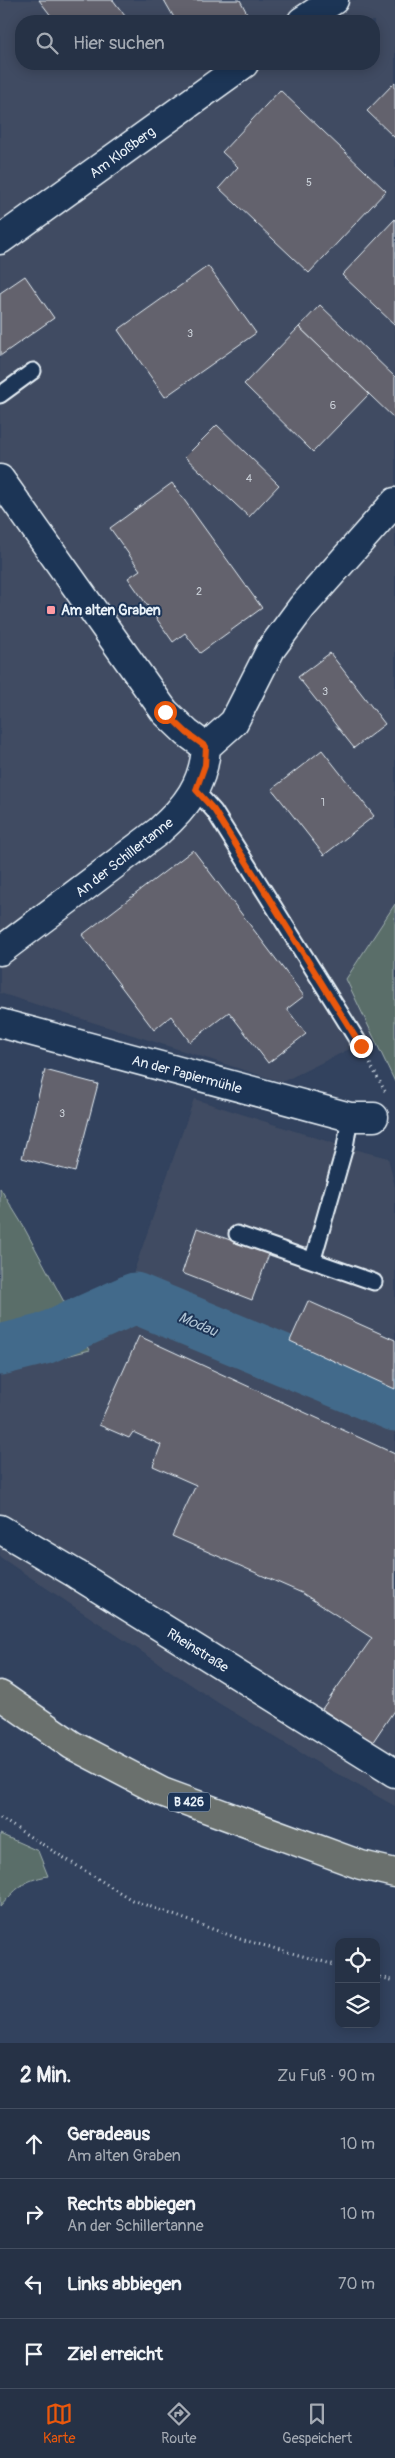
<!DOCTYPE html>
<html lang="de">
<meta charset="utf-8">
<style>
:root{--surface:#263246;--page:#323e51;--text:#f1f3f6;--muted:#a4aab3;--line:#424d5f;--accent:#ea580c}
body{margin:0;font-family:Pangolin,sans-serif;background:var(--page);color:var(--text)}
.controls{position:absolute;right:15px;bottom:15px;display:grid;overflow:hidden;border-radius:10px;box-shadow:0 2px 12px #0003}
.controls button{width:45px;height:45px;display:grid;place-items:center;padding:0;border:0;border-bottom:1px solid var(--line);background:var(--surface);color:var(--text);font:25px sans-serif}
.stop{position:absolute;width:15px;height:15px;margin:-11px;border:4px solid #ea580c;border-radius:50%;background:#fff}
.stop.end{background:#ea580c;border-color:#fff;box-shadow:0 1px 5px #0008}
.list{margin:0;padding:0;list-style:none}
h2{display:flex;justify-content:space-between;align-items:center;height:65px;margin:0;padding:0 20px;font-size:21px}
h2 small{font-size:16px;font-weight:400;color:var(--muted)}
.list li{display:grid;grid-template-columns:32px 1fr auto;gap:15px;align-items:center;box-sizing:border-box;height:70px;padding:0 20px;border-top:1px solid var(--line)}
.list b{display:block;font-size:19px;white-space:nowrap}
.list p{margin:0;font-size:16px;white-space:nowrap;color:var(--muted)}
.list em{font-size:16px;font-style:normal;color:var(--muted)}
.icon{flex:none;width:28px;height:28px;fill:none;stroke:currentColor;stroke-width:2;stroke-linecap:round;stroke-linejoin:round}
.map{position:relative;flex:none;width:395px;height:2043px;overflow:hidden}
.search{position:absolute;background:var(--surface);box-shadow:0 2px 12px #0003;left:15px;right:15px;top:15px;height:55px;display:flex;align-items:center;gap:12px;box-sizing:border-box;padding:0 18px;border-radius:20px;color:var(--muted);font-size:19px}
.sheet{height:345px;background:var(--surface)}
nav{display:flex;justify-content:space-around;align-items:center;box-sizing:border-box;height:70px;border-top:1px solid var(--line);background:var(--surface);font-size:14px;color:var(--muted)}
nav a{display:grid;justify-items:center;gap:2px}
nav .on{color:var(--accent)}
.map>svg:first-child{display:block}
.built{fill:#414c62;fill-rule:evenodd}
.green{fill:#5a6e69;stroke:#a1b0b0}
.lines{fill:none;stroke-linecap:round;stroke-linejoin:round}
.river{stroke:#436b8b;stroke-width:51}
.building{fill:#63626d;stroke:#e8f1f8}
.service-casing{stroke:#e8f1f8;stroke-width:19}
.minor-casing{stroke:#e8f1f8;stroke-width:31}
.primary-casing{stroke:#e8f1f8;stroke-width:31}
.path{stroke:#e8f1f8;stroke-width:3;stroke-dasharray:1 4;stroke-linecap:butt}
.service{stroke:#1d3557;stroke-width:15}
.minor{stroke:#1d3557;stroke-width:28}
.primary{stroke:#6b706d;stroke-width:28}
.route{stroke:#ea580c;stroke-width:6}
.poi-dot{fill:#ff9aa2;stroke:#1d3557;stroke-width:2}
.labels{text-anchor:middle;stroke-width:4;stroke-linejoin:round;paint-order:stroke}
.number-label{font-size:11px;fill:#c7cdd5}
.shield{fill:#1d3557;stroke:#abb9c8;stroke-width:1}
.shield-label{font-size:12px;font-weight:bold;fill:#e8f1f8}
.street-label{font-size:14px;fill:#e8f1f8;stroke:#1d3557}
.poi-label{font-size:14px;font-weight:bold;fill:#e8f1f8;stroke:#1d3557;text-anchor:start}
.water-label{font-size:15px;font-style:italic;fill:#aec2d2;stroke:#1d3557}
</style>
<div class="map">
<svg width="395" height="2043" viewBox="0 0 395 2043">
<rect width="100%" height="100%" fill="#32425e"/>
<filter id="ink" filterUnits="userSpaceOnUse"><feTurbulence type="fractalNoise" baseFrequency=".02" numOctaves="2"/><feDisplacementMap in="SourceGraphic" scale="10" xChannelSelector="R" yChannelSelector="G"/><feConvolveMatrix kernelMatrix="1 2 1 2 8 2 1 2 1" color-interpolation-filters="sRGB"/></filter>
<g filter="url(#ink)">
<!-- built -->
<g class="built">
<path d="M0,0H395V904L346,979L374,1037L282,1082L0,993ZM21,21H374V64H21Z"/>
<polygon points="194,1099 345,1147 388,1158 395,1187 395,1806 318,1763 220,1704 0,1557 0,1332 133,1274"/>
</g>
<!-- green -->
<g class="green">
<polygon points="395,904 395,1082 346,979"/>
<polygon points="0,1188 21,1222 90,1350 0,1373"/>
<path d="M0,1834L38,1851L48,1876C23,1880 16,1889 0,1907Z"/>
</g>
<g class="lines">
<!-- river -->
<polyline class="river" points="0,1350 44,1339 135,1298 395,1406"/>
</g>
<!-- building -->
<g class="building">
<polygon points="39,0 113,0 128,20 55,21"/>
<polygon points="164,0 240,0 249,17 240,21 176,21"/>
<polygon points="395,82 395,138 367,111"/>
<polygon points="280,90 386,191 309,273 219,188 238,167 222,152"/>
<polygon points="395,219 395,325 342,275"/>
<polygon points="208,266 256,333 165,397 118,330"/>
<polygon points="25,276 54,318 0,356 0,293"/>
<polygon points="320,305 395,377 395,419 299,327"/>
<polygon points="299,327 369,394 313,452 244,384"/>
<polygon points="217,425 279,485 249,517 185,457"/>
<polygon points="172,483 262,608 200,653 185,633 173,642 128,578 140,570 110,528"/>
<polygon points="330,653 385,724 354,748 298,677"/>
<polygon points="322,750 374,816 324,855 272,789"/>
<polygon points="193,850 304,996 287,1009 306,1034 268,1063 229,1012 190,1042 171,1016 154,1030 82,935"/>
<polygon points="45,1070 98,1084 75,1172 22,1158"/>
<polygon points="197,1228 269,1254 252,1300 182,1273"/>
<polygon points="308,1301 395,1340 395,1389 290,1341"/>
<polygon points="139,1336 395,1454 395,1709 372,1743 322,1709 372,1638 302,1593 172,1536 196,1485 153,1466 161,1445 133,1432 129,1438 99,1425"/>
</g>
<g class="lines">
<!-- service casing -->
<g class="service-casing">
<g id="service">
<polyline points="0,395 33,371"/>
<polyline points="196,791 214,811 361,1046"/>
<polyline points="237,1234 374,1282"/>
<polyline points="313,1259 345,1147 350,1117"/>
</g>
</g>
<!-- minor casing -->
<g class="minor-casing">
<g id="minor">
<polyline points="302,21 334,0"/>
<polyline points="0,240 244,64"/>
<polyline points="0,479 165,712 187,733 206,747"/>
<path d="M0,951L159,831C186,807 204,784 206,747L234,722L271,649L302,607L395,502"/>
<polyline points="0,1023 350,1117 374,1117"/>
<polyline points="0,1529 76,1574 395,1773"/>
</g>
</g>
<!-- primary casing -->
<g class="primary-casing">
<polyline id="primary" points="0,1695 72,1745 162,1792 361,1865 395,1873"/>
</g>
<!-- path -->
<g class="path">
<polyline points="370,1064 385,1091"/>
<polyline points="0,1818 132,1900 240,1939 339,1966"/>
<polyline points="376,1976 395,1981"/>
</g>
<!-- service -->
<use href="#service" class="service"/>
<!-- minor -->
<use href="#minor" class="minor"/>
<!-- primary -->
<use href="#primary" class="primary"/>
</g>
</g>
<g class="lines" filter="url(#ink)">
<!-- route -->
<polyline class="route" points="165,712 187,733 206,747 205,765 196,790 214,810 361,1046"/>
</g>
<!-- markers -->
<rect class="poi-dot" x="46" y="605" width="10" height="10" rx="2.5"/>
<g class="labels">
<!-- number labels -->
<g class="number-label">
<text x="309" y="186">5</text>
<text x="190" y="337">3</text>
<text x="333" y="409">6</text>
<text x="249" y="482">4</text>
<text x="199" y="595">2</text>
<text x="325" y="695">3</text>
<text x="323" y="806">1</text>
<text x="62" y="1117">3</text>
</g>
<!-- shield labels -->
<rect class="shield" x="168" y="1792.5" width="42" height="19" rx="4"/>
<g class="shield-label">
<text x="189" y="1806">B 426</text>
</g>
<!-- street labels -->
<g class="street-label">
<text transform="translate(122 152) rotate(-36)" y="5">Am Kloßberg</text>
<text transform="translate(124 857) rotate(-38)" y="5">An der Schillertanne</text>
<text transform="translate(187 1074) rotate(15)" y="5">An der Papiermühle</text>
<text transform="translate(198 1650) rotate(32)" y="5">Rheinstraße</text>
</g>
<!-- poi labels -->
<g class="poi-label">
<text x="61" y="615">Am alten Graben</text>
</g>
<!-- water labels -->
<g class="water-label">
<text transform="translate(198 1324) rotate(23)" y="5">Modau</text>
</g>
</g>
</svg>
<div class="controls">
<button><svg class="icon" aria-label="locate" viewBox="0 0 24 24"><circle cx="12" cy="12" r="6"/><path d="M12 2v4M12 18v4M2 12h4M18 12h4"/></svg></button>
<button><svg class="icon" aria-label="layers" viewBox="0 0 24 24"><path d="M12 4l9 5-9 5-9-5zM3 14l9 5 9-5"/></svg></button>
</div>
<div class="stop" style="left:165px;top:712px"></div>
<div class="stop end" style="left:361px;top:1046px"></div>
<div class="search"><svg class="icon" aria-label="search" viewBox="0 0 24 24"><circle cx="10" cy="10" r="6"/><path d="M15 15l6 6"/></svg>Hier suchen</div>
</div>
<section class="sheet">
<h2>2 Min.<small>Zu Fuß · 90 m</small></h2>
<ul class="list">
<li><svg class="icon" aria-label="ahead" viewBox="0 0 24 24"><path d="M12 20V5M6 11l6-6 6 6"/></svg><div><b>Geradeaus</b><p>Am alten Graben</p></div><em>10 m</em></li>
<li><svg class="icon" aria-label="right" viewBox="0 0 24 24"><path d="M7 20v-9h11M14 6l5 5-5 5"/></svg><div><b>Rechts abbiegen</b><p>An der Schillertanne</p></div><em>10 m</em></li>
<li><svg class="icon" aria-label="left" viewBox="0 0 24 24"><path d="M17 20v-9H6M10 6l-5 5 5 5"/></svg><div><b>Links abbiegen</b></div><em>70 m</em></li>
<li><svg class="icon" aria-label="arrive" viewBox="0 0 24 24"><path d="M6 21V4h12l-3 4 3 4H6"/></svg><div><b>Ziel erreicht</b></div></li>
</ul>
</section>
<nav>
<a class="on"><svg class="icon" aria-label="map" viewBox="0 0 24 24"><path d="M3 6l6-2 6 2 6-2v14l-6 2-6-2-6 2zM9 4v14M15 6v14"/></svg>Karte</a>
<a><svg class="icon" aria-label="directions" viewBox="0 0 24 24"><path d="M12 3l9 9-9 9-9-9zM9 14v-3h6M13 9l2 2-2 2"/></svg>Route</a>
<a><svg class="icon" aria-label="saved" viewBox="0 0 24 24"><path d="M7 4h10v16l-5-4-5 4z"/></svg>Gespeichert</a>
</nav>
